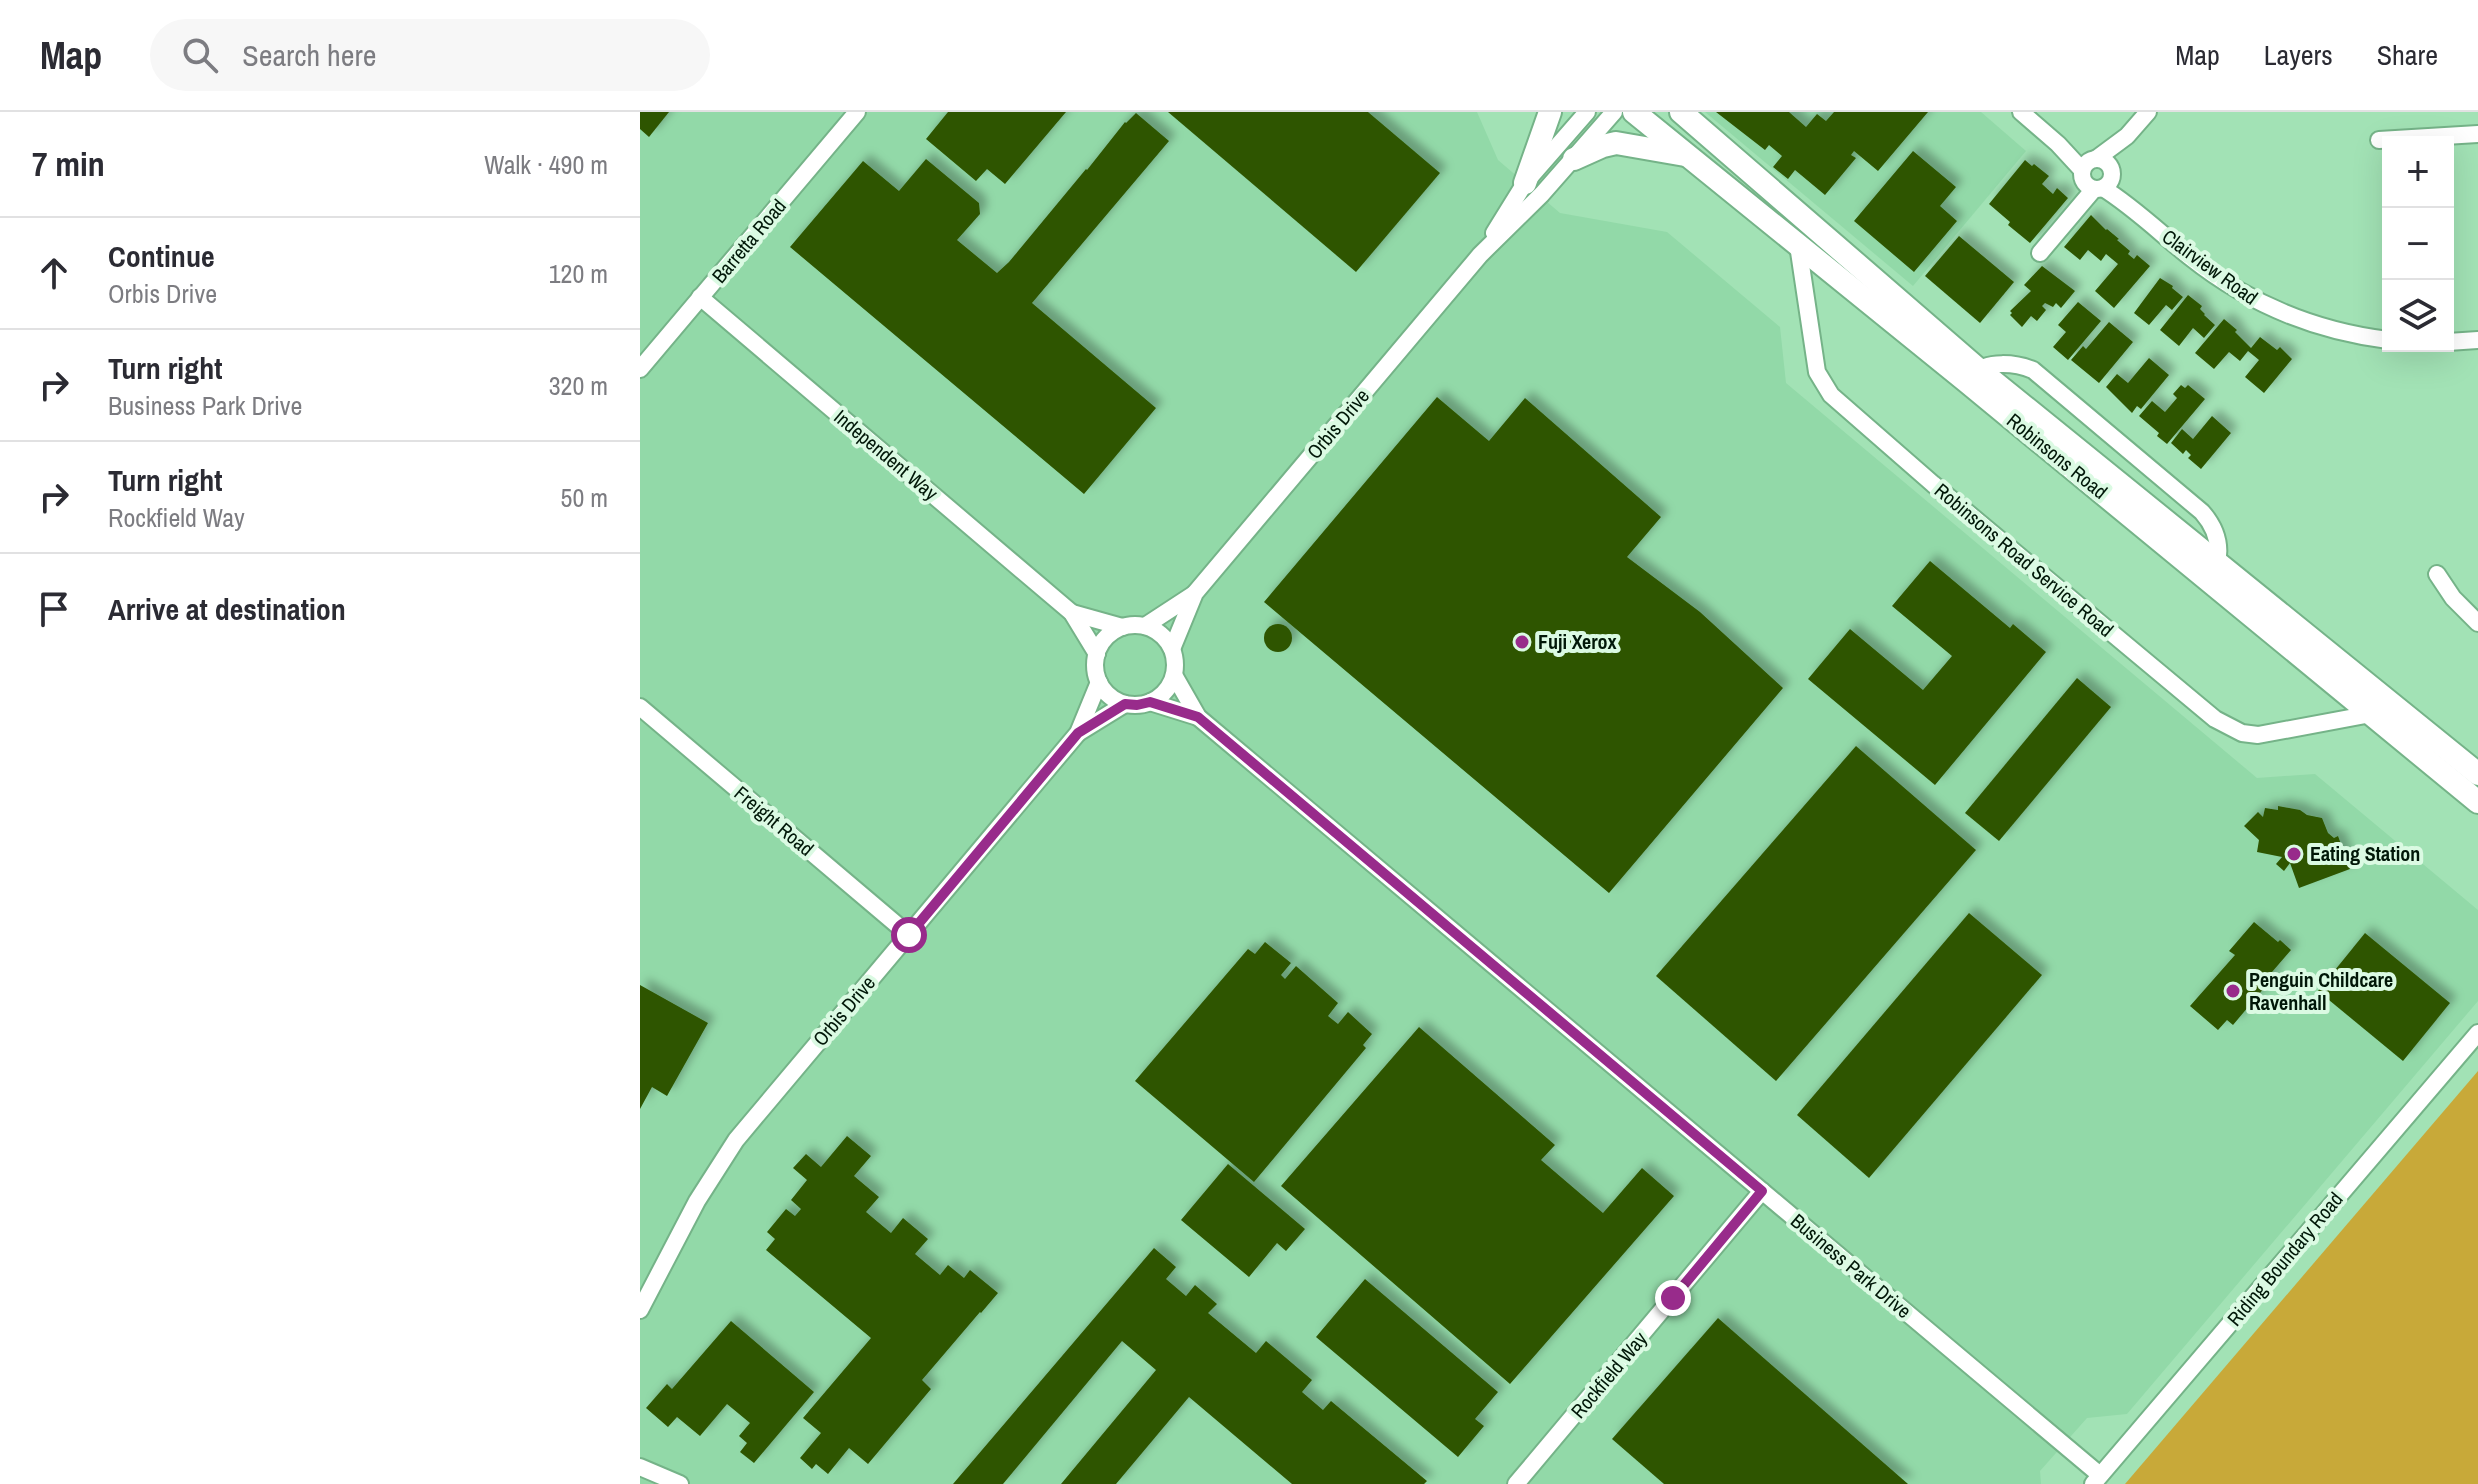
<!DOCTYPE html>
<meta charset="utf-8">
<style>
:root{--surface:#fff;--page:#f7f7f7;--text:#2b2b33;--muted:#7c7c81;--line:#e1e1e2}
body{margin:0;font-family:"Archivo Narrow",sans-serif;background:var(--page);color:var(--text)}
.controls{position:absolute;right:24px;top:24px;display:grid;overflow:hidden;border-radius:0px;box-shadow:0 8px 32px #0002}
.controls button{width:72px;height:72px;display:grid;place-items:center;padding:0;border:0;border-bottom:2px solid var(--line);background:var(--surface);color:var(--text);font:40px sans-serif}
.stop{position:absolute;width:24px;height:24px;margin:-18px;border:6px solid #982b8b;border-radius:50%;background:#fff}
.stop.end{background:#982b8b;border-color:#fff;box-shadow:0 2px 8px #0008}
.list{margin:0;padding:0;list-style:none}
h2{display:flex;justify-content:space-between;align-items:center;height:104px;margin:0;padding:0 32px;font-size:34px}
h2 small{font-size:26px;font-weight:400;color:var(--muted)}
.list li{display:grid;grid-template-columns:52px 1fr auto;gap:24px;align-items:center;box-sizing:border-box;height:112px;padding:0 32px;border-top:2px solid var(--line)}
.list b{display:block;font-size:30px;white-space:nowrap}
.list p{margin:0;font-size:26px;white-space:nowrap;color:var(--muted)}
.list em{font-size:26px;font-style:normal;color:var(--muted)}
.icon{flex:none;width:44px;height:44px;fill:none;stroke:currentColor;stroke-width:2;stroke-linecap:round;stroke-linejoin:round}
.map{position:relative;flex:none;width:1838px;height:1372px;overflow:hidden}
header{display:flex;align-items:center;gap:48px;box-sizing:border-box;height:112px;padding:0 40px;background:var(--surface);border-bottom:2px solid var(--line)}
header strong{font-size:38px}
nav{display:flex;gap:44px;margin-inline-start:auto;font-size:28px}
.search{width:560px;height:72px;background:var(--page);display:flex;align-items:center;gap:20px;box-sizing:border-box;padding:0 28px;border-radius:44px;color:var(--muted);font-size:30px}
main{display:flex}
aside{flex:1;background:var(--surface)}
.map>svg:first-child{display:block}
.built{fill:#92d9a8}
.green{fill:#c8a939}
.building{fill:#2e5501;filter:url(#shadow)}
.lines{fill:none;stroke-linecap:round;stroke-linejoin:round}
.street-casing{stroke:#75b388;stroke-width:20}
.secondary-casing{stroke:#75b388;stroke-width:26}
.street{stroke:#fff;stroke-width:16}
.secondary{stroke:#fff;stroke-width:22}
.route{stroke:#982b8b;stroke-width:10}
.poi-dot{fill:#982b8b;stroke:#dbfae3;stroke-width:3}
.labels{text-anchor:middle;stroke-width:8;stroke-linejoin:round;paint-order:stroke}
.street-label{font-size:20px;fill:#011708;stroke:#dbfae3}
.poi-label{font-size:20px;font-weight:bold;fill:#011708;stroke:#dbfae3;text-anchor:start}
</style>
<header>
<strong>Map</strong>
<div class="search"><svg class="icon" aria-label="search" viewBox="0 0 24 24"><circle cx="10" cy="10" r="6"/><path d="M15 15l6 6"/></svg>Search here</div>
<nav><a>Map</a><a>Layers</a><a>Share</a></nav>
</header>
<main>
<aside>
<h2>7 min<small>Walk · 490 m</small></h2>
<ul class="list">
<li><svg class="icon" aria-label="ahead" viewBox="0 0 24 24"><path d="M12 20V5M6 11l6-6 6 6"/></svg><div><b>Continue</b><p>Orbis Drive</p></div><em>120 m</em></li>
<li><svg class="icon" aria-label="right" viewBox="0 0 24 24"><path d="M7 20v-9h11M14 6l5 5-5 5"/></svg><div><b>Turn right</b><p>Business Park Drive</p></div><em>320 m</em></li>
<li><svg class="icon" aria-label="right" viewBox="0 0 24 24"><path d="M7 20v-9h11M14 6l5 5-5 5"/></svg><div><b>Turn right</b><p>Rockfield Way</p></div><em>50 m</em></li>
<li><svg class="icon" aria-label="arrive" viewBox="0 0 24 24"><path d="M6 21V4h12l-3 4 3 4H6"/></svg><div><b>Arrive at destination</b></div></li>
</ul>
</aside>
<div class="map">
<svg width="1838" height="1372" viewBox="0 0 1838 1372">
<defs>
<filter id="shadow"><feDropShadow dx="7" dy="-7" stdDeviation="4" flood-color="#0004"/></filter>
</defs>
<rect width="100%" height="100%" fill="#a2e2b5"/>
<!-- built -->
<g class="built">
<polygon points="0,0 837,0 858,48 920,101 1027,120 1140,215 1146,271 1617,666 1675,662 1838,798 1838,889 1487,1302 1447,1306 1400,1359 1401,1372 0,1372"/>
<polygon points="1065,0 1341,0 1386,39 1273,174"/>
</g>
<!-- green -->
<polygon class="green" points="1838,959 1838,1372 1485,1372"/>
<!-- building -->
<g class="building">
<polygon points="0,0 29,0 9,25 0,17"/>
<polygon points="308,0 426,0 365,72 347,57 336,69 286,27"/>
<polygon points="528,0 728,0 800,61 716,160"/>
<polygon points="1076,0 1149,0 1166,15 1177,2 1186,9 1194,0 1288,0 1238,59 1214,39 1211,43 1216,46 1185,83 1155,58 1148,67 1133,55 1142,44 1129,33 1125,38"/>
<polygon points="496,1 529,29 392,191 516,296 444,382 150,135 223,49 259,79 286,47 339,91 340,102 317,128 357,161 369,150 446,57 447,58 485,10 486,11"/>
<polygon points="1273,39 1316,75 1300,94 1317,109 1274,160 1214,109"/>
<polygon points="1385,48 1392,54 1394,52 1409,64 1402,72 1413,82 1417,76 1428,86 1390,131 1368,113 1370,110 1349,92"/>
<polygon points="1451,103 1466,118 1467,117 1479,127 1477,128 1490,139 1488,142 1494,147 1497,143 1510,154 1474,196 1455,179 1478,152 1466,142 1461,149 1448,138 1440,148 1424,135"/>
<polygon points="1319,124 1374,170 1340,211 1285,164"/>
<polygon points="1402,154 1435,179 1421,196 1416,191 1413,195 1405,191 1402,194 1406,198 1397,209 1391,204 1382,215 1370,203 1372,201 1370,199 1391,179 1384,173"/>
<polygon points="1520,166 1533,174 1532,176 1543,185 1532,198 1526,193 1509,213 1494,201"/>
<polygon points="1548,183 1562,194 1560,197 1565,202 1564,203 1575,213 1564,226 1553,216 1539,234 1520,218"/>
<polygon points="1438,190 1461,209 1428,248 1413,235 1426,220 1418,213"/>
<polygon points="1584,207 1597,218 1595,220 1611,236 1620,225 1637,238 1640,235 1652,247 1624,281 1605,265 1619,248 1608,239 1600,249 1589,240 1574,257 1555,241"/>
<polygon points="1469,210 1493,230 1459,271 1431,248 1443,234 1446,237"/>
<polygon points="1509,246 1529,263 1501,297 1497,294 1492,301 1466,275 1477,262 1488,271"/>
<polygon points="1541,273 1545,276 1548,273 1565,287 1527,332 1517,324 1519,321 1499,304 1512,289 1525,300 1537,286 1533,282"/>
<polygon points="797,285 849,329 885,286 1021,405 987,445 1060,500 1143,576 969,781 624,490"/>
<polygon points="1572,304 1591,321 1561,357 1548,346 1551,343 1546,338 1543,342 1531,331 1542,317 1553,327"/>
<polygon points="1290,449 1370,516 1373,512 1406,540 1295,673 1168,567 1210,517 1283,578 1312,544 1252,494"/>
<circle cx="638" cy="526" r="14"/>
<polygon points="1437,566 1471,595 1359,729 1325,701"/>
<polygon points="1216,634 1336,738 1136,969 1016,864"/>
<polygon points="1638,694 1660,698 1667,703 1682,706 1688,721 1694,726 1698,724 1710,757 1659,776 1650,751 1644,759 1636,752 1642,745 1617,740 1619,728 1604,714 1618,700 1623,705 1625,696 1638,698"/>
<polygon points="1329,801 1402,863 1229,1066 1157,1003"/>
<polygon points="1614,810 1638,830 1640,828 1651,838 1632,860 1635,863 1593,913 1587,908 1578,918 1550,894 1595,843 1589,839"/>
<polygon points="1725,821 1810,891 1763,949 1678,879"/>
<polygon points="625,830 651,851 641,863 645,867 656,854 698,891 688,904 698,912 708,900 732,922 723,933 726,936 614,1070 495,969 608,837 615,842"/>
<polygon points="0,873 68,911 27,984 12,975 0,997"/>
<polygon points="779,915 915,1033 901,1048 963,1101 1002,1056 1034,1084 870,1272 641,1074"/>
<polygon points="207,1024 231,1044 214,1064 239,1085 226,1100 251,1121 263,1106 288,1127 275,1142 300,1163 308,1153 324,1166 330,1158 358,1181 341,1201 340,1200 282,1268 291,1277 228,1352 209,1336 188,1362 176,1352 172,1357 160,1346 181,1321 163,1306 231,1226 126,1138 135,1127 127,1120 146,1097 155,1104 161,1097 151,1088 167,1068 153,1056 166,1042 181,1055"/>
<polygon points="588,1052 665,1117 646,1139 637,1131 609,1165 541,1108"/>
<polygon points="514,1136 536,1155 526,1167 546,1184 555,1173 577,1192 568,1201 616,1241 626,1229 672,1268 662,1280 683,1298 691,1289 787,1369 784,1372 652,1372 549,1285 476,1372 421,1372 516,1258 482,1229 363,1372 313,1372"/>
<polygon points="725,1167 858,1280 835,1307 844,1314 818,1345 676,1225"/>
<polygon points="1078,1206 1268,1372 1024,1372 972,1327"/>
<polygon points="91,1209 174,1280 114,1351 100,1340 107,1331 99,1324 110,1311 87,1292 60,1324 37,1305 28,1315 6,1296 27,1272 32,1277"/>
</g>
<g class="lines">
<!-- street casing -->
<g class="street-casing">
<g id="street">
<polyline points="1381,0 1418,32 1442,58"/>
<polyline points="1739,28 1838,22"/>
<polyline points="1456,47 1487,24 1508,0"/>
<circle cx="1457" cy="62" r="15"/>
<path d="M1463,76C1495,96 1521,122 1550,145C1609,192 1674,219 1748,228"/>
<polyline points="854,121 885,71 947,0"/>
<polyline points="1158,133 1177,260 1191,283 1293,372 1575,607 1602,621 1618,623 1731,602"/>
<polyline points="1400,141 1454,77"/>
<polyline points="60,185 432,501 457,542"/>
<polyline points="1808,230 1838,228"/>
<polyline points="0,257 217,0"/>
<path d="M1333,262C1347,248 1376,251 1393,258L1562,400C1576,416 1582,434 1576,455"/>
<polyline points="1797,462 1813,486 1838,511"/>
<polyline points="432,501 482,515"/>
<circle cx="495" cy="553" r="40"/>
<polyline points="505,514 554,482"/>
<polyline points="532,537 555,481 840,143 902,82 974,0"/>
<polyline points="534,563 558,605 1460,1363"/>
<polyline points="510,590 558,605"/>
<polyline points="0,595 269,823"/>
<polyline points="438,621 485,592"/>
<polyline points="0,1198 57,1089 96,1028 438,621 459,570"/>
<polyline points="0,1355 40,1372"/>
<polyline points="876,1372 1122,1079"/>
<polyline points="1453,1372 1838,921"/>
</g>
</g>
<!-- secondary casing -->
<g class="secondary-casing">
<g id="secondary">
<polyline points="994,0 1326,269 1838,690"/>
<polyline points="1041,0 1338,257 1838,662"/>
<polyline points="934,47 963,34 976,31 1045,43"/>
<polyline points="885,71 910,0"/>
</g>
</g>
<!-- street -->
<use href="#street" class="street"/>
<!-- secondary -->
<use href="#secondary" class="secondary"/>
</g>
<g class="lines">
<!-- route -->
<polyline class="route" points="269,823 438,621 485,592 497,593 510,590 558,605 1122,1079 1033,1186"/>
</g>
<!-- markers -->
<g class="poi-dot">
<circle cx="882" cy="530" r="8"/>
<circle cx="1654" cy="742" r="8"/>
<circle cx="1593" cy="879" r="8"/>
</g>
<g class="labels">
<!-- street labels -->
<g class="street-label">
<text transform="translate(109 129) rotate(-50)" y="7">Barretta Road</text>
<text transform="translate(1570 155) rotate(36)" y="7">Clairview Road</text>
<text transform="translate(698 312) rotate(-50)" y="7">Orbis Drive</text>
<text transform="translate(246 343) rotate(40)" y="7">Independent Way</text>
<text transform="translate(1417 344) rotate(39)" y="7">Robinsons Road</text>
<text transform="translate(1384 448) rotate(40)" y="7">Robinsons Road Service Road</text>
<text transform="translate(134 709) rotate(40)" y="7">Freight Road</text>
<text transform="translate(204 899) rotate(-50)" y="7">Orbis Drive</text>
<text transform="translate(1645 1147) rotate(-50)" y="7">Riding Boundary Road</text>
<text transform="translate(1211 1154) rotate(40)" y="7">Business Park Drive</text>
<text transform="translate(969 1263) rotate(-50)" y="7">Rockfield Way</text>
</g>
<!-- poi labels -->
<g class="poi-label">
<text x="898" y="537">Fuji Xerox</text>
<text x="1670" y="749">Eating Station</text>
<text x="1609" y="875">Penguin Childcare<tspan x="1609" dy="23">Ravenhall</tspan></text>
</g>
</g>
</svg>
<div class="controls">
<button>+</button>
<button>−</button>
<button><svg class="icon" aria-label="layers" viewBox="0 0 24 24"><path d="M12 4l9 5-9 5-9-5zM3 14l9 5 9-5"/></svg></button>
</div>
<div class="stop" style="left:269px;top:823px"></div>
<div class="stop end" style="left:1033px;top:1186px"></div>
</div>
</main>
